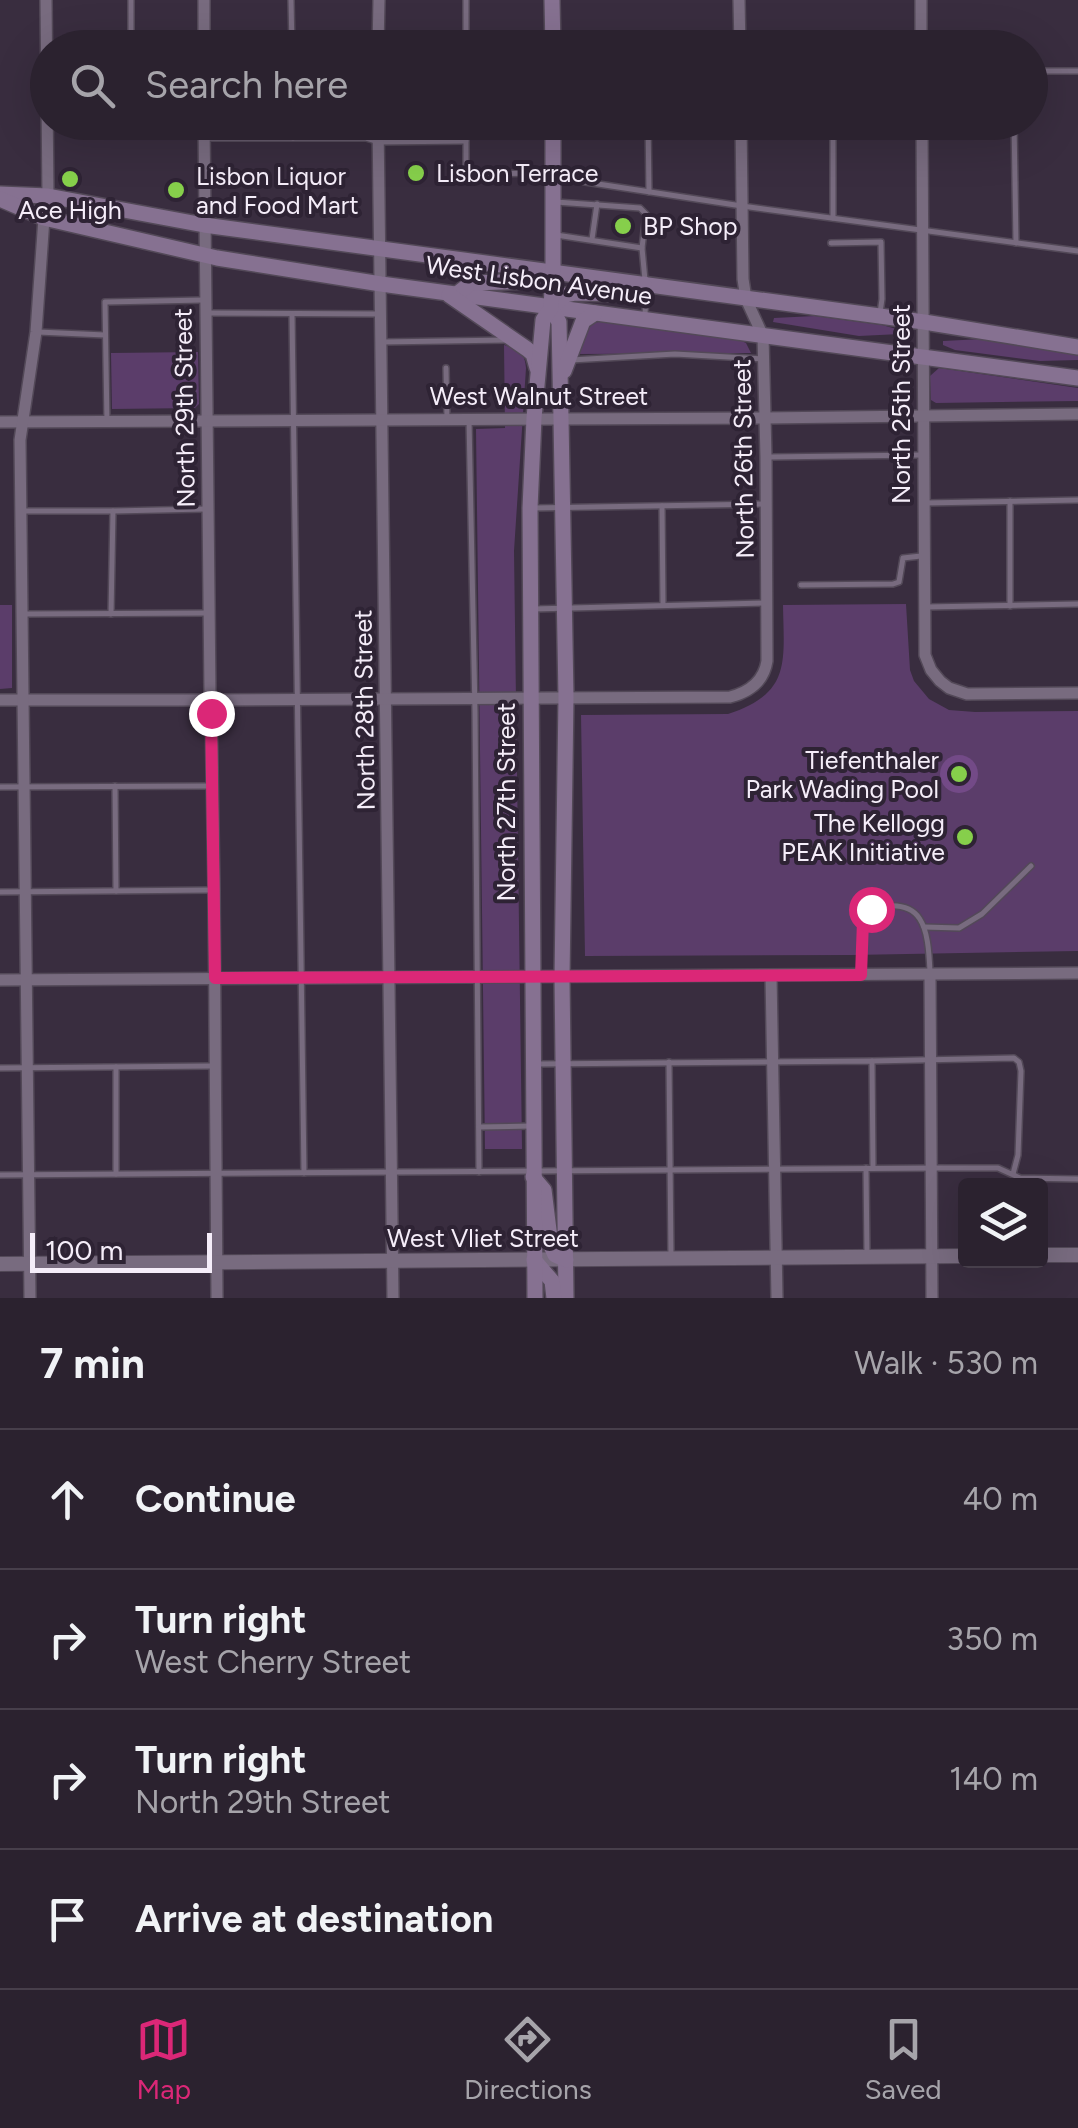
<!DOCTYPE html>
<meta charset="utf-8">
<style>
:root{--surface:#2b222f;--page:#372f3b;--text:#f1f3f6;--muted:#a6a4aa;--line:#473f4b;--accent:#db2777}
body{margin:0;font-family:Figtree,sans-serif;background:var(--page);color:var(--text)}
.controls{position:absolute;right:30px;bottom:30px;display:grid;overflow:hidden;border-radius:10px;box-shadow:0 10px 40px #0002}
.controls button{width:90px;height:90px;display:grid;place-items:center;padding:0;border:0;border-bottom:2px solid var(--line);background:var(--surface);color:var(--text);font:50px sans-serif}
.scale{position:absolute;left:30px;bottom:25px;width:182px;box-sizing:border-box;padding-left:10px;border:5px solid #f5edf9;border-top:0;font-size:28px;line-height:35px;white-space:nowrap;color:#f5edf9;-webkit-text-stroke:8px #2e2334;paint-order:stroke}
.stop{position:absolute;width:30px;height:30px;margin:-22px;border:8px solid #db2777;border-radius:50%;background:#fff}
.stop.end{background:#db2777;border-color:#fff;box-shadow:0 2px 10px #0008}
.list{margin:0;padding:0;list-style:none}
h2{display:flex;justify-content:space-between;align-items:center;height:130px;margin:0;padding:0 40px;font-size:42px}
h2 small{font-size:32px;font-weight:400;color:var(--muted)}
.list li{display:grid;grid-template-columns:65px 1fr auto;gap:30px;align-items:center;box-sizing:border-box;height:140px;padding:0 40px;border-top:2px solid var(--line)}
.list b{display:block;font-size:38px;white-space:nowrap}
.list p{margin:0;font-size:32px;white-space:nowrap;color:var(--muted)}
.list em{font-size:32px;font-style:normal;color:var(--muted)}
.icon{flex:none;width:55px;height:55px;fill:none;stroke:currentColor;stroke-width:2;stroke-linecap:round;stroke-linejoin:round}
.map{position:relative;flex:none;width:1078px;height:1298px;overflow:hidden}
.search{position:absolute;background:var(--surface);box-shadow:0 10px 40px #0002;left:30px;right:30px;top:30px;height:110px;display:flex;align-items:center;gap:25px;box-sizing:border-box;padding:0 35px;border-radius:55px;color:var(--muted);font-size:38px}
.sheet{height:690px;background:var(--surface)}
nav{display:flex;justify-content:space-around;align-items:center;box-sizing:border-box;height:140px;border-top:2px solid var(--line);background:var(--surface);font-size:28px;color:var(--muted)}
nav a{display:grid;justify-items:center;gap:5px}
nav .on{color:var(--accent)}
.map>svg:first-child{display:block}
.green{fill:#5b3d6a}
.water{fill:#734a87}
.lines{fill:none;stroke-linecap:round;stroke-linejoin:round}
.service-casing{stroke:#534958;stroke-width:8}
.minor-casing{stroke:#534958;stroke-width:14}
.tertiary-casing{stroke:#534958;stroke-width:16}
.secondary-casing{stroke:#534958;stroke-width:18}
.service{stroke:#786b7f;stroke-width:5}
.minor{stroke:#786b7f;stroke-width:11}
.tertiary{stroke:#786b7f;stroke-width:14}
.secondary{stroke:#867191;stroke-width:15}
.route{stroke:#db2777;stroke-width:12}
.poi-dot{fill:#86cf4b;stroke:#2e2334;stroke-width:4}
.labels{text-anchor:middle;stroke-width:8;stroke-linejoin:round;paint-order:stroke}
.poi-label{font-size:25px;fill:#f5edf9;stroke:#2e2334;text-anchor:start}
.street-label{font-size:25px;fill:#f5edf9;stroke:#2e2334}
</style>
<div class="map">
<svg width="1078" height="1298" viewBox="0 0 1078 1298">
<rect width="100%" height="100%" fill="#392d3f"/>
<!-- green -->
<g class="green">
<polygon points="815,316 882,325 900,330 900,334 859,336 773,322 774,318"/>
<path d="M602,321L737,339L746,343L751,353L578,354C584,338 584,324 602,321Z"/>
<polygon points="982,339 1078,353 1078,360 1040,361 955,350 943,345 943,341"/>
<path d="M504,345C518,350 525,352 526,368L514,551L522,1149H485L476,429L505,428Z"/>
<polygon points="198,352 199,404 195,408 112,409 111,353"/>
<polygon points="939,368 1078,388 1078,401 936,403 931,400 930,376"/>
<path d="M906,604L910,670L914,681L929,699L949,710L975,712L1078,711V951L852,955L585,956L581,715L728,714C791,693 784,663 783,605Z"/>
<polygon points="0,605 12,605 12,688 0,689"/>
</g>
<!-- water -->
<circle class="water" cx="959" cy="774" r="19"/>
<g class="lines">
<!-- service casing -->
<g class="service-casing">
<g id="service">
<polyline points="291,0 292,48"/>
<polyline points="131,48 131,0"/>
<polyline points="466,48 466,0"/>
<polyline points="1030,71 1078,71"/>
<polyline points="293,122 293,138"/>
<polyline points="466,122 466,174 540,173 572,180 742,206 1078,251"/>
<polyline points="648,122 649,192"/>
<polyline points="1014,122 1016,243"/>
<polyline points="204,138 366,138 379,142 466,141"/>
<polyline points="556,202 640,208 646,214 642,248 645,280"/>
<polyline points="833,218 833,122"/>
<polyline points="556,235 642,248"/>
<polyline points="592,239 597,204"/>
<polyline points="831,243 881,242 882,299 880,313"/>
<polyline points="206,313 379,314"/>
<polyline points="292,314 304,1173"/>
<polyline points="645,315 646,291"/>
<polyline points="38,332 105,335"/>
<polyline points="382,342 506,340"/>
<polyline points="571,360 675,354 764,359"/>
<polyline points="446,368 447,419"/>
<polyline points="469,420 475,712 479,1172"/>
<polyline points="107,423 105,302 203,300"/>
<polyline points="769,457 922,455"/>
<polyline points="1010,501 1010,606"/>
<polyline points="925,503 1078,500"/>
<polyline points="662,506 663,605"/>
<polyline points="533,508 766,504"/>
<polyline points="23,511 113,511 111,614"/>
<polyline points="113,511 205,509"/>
<polyline points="801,585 893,584 899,582 903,558 921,556"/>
<polyline points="926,607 1078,604"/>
<polyline points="533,609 767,603"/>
<polyline points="25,614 209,613"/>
<polyline points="115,786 116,891"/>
<polyline points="0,787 212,786"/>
<polyline points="0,892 211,890"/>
<polyline points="924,927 959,928 982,914 1031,866"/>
<path d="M861,971L863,921L871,909C924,895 928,928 930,972"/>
<polyline points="872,1061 1014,1058 1019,1062 1021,1071 1018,1155 1013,1174"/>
<polyline points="669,1062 671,1256"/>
<polyline points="537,1064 872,1061 873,1168"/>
<polyline points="116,1067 116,1174"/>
<polyline points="0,1068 212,1066"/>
<polyline points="479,1127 531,1126"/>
<polyline points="866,1168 867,1255"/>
<polyline points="0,1175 942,1168 998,1168 1020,1178 1078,1179"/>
</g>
</g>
<!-- minor casing -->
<g class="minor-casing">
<g id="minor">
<polyline points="204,0 204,48"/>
<polyline points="739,0 740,48"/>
<polyline points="378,48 379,0"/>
<polyline points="921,48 921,0"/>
<polyline points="204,122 210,694"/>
<polyline points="378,122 393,1298"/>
<polyline points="922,122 925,655 931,670 940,681 949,688 967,694 1078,693"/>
<polyline points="0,422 765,418 1078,414"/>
<polyline points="0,700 204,700"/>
<path d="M217,700L730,697C749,692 764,681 767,661L766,458L763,336L746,299L743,279L741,122"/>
<polyline points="211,707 214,890 217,1298"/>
<polyline points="930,975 932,1298"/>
<polyline points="771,976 777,1298"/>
<polyline points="0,980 1078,973"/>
<polyline points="30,1298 20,440 36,332 44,218 48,196 46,0"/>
</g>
</g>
<!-- tertiary casing -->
<g class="tertiary-casing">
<g id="tertiary">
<polyline points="1040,1255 1078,1255"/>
<polyline points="0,1264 966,1256"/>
</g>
</g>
<!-- secondary casing -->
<g class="secondary-casing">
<g id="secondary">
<polyline points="552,0 553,48"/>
<polyline points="0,194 48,196 204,225 924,322 1078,347"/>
<polyline points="0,199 44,218 217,258 381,284 1078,378"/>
<polyline points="457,294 471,283 532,281 539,280 553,271"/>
<polyline points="449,295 527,349 533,354 537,368"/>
<polyline points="551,308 559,322 561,419 566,697 562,978 566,1298"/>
<polyline points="551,308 566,295 576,293 635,294 641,291 644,284"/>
<polyline points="564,371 583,321 595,313"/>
<polyline points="533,1177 544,1190 551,1246 555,1255 566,1260"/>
<polyline points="534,1260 552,1281 554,1298"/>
<polyline points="535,1298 530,508 534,418 543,320 551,308 553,271 553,122"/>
</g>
</g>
<!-- service -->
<use href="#service" class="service"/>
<!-- minor -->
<use href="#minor" class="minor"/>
<!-- tertiary -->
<use href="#tertiary" class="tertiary"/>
<!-- secondary -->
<use href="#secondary" class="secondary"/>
</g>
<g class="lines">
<!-- route -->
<polyline class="route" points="211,713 215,978 861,975 863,921 871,909"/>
</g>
<!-- markers -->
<g class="poi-dot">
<circle cx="416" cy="173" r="10"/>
<circle cx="70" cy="179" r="10"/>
<circle cx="176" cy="190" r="10"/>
<circle cx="623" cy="226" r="10"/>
<circle cx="959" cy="774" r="10"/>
<circle cx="965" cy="837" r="10"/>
</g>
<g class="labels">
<!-- poi labels -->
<g class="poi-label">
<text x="436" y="182">Lisbon Terrace</text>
<text x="196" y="185">Lisbon Liquor<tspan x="196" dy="29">and Food Mart</tspan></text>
<text x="70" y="219" text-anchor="middle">Ace High</text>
<text x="643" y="235">BP Shop</text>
<text x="939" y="769" text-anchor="end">Tiefenthaler<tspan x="939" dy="29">Park Wading Pool</tspan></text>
<text x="945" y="832" text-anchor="end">The Kellogg<tspan x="945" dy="29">PEAK Initiative</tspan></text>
</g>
<!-- street labels -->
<g class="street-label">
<text transform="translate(539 280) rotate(8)" y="9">West Lisbon Avenue</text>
<text x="539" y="405">West Walnut Street</text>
<text transform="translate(901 404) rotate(-90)" y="9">North 25th Street</text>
<text transform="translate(184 408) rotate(-91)" y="9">North 29th Street</text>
<text transform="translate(743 459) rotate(-91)" y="9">North 26th Street</text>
<text transform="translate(364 710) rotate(-91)" y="9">North 28th Street</text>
<text transform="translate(506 802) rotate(-90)" y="9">North 27th Street</text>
<text x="483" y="1247">West Vliet Street</text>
</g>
</g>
</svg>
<div class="controls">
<button><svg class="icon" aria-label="layers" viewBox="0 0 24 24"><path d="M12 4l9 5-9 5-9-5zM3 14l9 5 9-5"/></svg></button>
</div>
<div class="scale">100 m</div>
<div class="stop" style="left:871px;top:909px"></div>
<div class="stop end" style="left:211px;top:713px"></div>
<div class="search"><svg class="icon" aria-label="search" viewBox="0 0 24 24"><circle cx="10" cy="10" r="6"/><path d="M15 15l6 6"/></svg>Search here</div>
</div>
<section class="sheet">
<h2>7 min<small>Walk · 530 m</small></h2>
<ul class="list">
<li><svg class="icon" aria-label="ahead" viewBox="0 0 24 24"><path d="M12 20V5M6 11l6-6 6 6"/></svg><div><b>Continue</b></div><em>40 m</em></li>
<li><svg class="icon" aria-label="right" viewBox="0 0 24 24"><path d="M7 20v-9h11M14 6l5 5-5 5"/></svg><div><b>Turn right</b><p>West Cherry Street</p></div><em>350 m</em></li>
<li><svg class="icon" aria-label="right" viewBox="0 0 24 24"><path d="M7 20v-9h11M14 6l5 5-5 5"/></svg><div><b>Turn right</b><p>North 29th Street</p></div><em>140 m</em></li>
<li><svg class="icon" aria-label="arrive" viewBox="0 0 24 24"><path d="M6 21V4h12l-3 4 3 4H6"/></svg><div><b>Arrive at destination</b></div></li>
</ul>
</section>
<nav>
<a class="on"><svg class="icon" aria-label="map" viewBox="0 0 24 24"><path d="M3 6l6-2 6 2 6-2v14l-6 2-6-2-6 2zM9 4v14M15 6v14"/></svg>Map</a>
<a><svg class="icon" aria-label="directions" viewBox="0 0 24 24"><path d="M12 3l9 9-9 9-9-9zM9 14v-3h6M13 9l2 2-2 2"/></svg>Directions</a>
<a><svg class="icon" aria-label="saved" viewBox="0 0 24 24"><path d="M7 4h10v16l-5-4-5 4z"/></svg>Saved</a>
</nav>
